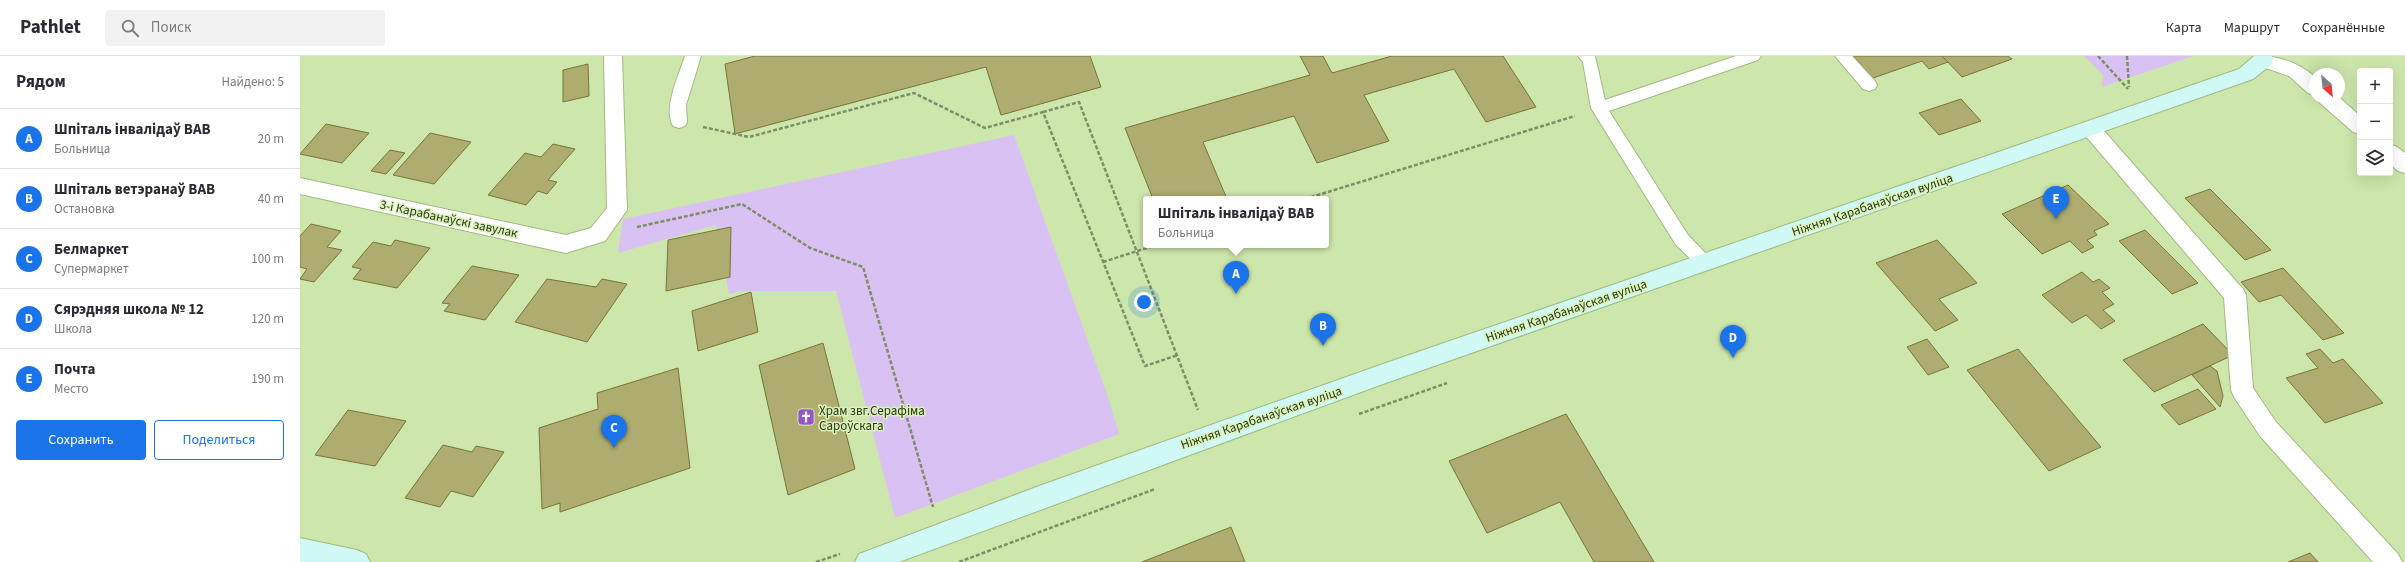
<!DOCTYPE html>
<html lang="ru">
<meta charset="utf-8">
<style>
:root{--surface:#fff;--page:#f2f2f3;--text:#2b2b33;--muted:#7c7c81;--line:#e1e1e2;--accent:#1a73e8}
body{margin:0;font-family:"Source Sans 3",sans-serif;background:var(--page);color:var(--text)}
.controls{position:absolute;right:12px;top:12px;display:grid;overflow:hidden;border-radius:4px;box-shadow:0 4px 16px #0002}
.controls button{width:36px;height:36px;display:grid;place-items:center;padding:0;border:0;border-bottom:1px solid var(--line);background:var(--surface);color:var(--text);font:20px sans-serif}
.compass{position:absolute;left:2009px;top:12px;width:36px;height:36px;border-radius:50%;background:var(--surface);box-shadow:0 4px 16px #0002;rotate:153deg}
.you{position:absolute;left:844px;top:246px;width:14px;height:14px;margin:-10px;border:3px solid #fff;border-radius:50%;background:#1a73e8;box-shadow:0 0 0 6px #1a73e833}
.badge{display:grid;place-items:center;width:26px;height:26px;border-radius:50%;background:var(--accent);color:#fff;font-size:13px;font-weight:700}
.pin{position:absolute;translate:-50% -33px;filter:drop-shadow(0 1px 2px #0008)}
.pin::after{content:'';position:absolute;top:21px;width:14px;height:12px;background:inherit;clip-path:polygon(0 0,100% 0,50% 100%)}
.popup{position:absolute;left:843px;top:140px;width:186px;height:52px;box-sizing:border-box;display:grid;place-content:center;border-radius:4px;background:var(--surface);filter:drop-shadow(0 1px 3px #0005);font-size:13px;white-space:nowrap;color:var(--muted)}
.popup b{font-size:15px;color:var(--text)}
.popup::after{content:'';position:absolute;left:50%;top:100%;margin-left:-8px;border:8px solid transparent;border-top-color:var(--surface)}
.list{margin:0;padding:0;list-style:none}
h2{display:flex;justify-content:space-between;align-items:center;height:52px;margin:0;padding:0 16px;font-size:17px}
h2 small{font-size:13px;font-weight:400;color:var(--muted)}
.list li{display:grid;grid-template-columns:26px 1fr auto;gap:12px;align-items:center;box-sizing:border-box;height:60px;padding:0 16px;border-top:1px solid var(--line)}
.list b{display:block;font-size:15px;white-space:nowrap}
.list p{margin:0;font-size:13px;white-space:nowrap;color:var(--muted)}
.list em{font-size:13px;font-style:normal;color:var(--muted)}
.actions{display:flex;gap:8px;padding:12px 16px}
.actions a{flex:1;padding:9px 0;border:1px solid var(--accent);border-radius:4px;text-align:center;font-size:14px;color:var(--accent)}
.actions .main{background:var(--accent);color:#fff}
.icon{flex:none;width:22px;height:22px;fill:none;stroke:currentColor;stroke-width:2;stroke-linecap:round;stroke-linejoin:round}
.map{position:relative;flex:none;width:2105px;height:506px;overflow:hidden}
header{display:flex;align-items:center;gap:24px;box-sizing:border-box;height:56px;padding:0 20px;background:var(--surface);border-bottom:1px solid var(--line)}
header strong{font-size:19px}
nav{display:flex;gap:22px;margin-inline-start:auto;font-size:14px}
.search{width:280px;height:36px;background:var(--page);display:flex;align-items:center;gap:10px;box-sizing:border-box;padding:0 14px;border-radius:4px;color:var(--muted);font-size:15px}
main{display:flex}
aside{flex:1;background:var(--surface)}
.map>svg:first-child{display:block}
.green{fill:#d9c1f4}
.building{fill:#aeac6f;stroke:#787539}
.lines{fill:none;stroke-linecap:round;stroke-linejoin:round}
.service-casing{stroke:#a2ba81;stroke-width:2}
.minor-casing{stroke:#a2ba81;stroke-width:2}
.secondary-casing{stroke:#a2ba81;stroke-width:2}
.path{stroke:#7d8f66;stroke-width:2.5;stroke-dasharray:4 2;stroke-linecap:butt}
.service{fill:#fff;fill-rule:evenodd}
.minor{fill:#fff;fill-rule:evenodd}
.secondary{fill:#d0f8f4;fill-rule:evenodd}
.labels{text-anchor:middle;stroke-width:3;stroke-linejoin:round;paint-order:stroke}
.street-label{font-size:13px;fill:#2d371f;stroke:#daf3b8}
.poi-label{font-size:13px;fill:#2d371f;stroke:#daf3b8;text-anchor:start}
</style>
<header>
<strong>Pathlet</strong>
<div class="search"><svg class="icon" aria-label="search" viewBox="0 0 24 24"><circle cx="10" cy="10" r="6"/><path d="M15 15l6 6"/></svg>Поиск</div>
<nav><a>Карта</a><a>Маршрут</a><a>Сохранённые</a></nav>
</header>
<main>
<aside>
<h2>Рядом<small>Найдено: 5</small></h2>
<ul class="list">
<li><span class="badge">A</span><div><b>Шпіталь інвалідаў ВАВ</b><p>Больница</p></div><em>20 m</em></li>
<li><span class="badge">B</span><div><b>Шпіталь ветэранаў ВАВ</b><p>Остановка</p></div><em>40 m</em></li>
<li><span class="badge">C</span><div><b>Белмаркет</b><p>Супермаркет</p></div><em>100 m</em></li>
<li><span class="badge">D</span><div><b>Сярэдняя школа № 12</b><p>Школа</p></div><em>120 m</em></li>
<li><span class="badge">E</span><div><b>Почта</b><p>Место</p></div><em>190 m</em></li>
</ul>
<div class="actions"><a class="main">Сохранить</a><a>Поделиться</a></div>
</aside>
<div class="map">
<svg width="2105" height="506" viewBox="0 0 2105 506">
<rect width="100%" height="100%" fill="#cde6ac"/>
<!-- green -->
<g class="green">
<polygon points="1784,0 1893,0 1802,31 1803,19"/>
<polygon points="714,79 808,341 819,378 595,462 536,235 441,235 429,238 416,169 318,197 323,163"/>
</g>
<!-- building -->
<g class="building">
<polygon points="455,0 790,0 801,31 701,59 686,11 435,78 425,8"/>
<polygon points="1000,0 1023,0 1032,17 1092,0 1203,0 1236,51 1186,66 1154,13 1064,39 1089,85 1017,107 994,60 903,86 927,143 853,143 825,72 1010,19"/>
<polygon points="1553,0 1642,0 1648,6 1629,13 1622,5 1573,22"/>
<polygon points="1642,0 1708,0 1712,3 1662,21"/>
<polygon points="288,8 289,40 263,46 263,14"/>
<polygon points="1661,43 1681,65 1639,79 1619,57"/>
<polygon points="26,68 69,77 42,107 0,98"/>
<polygon points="130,77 171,86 134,128 93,119"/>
<polygon points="253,88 275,93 248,124 257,126 247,138 238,135 226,149 188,139 225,97 241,101"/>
<polygon points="90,94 105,97 86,118 71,115"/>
<polygon points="1768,129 1809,168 1794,175 1797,179 1787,184 1794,191 1782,197 1770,185 1742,198 1702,158"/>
<polygon points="1910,133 1971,194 1945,204 1885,142"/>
<polygon points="11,168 41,175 27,191 42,194 14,226 0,223 7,213 0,211 0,180"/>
<polygon points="431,171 430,221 366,235 368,184"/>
<polygon points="1845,174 1898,227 1872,238 1819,185"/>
<polygon points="95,184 130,192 97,232 53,223 61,213 52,211 73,186 91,190"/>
<polygon points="1637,184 1677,227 1639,243 1658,264 1635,275 1576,207"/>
<polygon points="172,210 219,219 185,264 144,255 150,248 142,247"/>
<polygon points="1983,212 2040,273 2044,277 2023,284 1981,239 1959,246 1941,226"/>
<polygon points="1782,216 1793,226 1799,223 1810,232 1802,236 1814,248 1803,254 1815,265 1801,273 1786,259 1772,267 1742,239"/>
<polygon points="247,223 296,231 302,223 327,228 287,286 215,266"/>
<polygon points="451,236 458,276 398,295 392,255"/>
<polygon points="1903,268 1933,299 1854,336 1823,304"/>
<polygon points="1627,283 1649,311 1628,319 1607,291"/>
<polygon points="523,287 555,413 488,439 459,309"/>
<polygon points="1718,293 1801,391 1749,415 1667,314"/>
<polygon points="2020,293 2033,307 2043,303 2083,347 2025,367 1986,322 2018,312 2006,298"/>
<polygon points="1910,310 1917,315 1923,340 1920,351 1892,319"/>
<polygon points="378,312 390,412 260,456 260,447 242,453 239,372 298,353 297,337"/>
<polygon points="1898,333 1916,353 1879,369 1861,349"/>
<polygon points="48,354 106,365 75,410 15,399"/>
<polygon points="1266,358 1354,506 1294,506 1260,446 1187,477 1149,405"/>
<polygon points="143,389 172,396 176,390 204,396 173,441 151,435 140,451 105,442"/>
<polygon points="931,471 945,506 842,506"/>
<polygon points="2010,497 2018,506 1988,506"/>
</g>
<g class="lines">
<!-- service casing -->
<g class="service-casing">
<g id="service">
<path d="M385,0H401L386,49L387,66L385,70L379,72L373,70C363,51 379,19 385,0Z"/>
<polygon points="1278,0 1295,0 1305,44 1436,0 1461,0 1458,4 1309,55 1388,179 1413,205 1410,210 1404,212 1398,210 1376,189 1291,52 1283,6"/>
<polygon points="1535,0 1552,0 1575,25 1577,29 1575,33 1569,35 1563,33"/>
</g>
</g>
<!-- minor casing -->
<g class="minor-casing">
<g id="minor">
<polygon points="304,0 322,0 327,154 305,185 266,197 0,138 0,122 266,179 291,172 307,152"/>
<path d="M1957,0C1979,0 1998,6 2015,21V39L2008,37L1989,20L1957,9L1955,4Z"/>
<polygon points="2039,41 2060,60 2060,78 2053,76 2020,47 2017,42"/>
<polygon points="1791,66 1798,68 1943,233 1946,239 1953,332 1976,366 2098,498 2102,506 2073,506 1960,380 1934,341 1931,334 1924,242 1784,78 1781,73 1784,68"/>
<polygon points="2090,88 2097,91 2105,97 2105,117 2098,115 2090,108"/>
</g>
</g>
<!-- secondary casing -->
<g class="secondary-casing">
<g id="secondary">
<polygon points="1954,0 1972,0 1973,4 1971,9 1953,23 1083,328 599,506 555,506 559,498 739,430 1083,308 1939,13"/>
<polygon points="0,482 57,494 66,498 70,506 0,506"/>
</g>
</g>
<!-- path -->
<g class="path">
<polyline points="1798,0 1828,33"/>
<polyline points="1827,0 1829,31"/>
<polyline points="743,56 779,46 898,354"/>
<polyline points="403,71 449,81 614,37 685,72 743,56 845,310 878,299"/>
<polyline points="1005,143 1275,60"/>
<polyline points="337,171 442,148 510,192 563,211 633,451"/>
<polyline points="803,206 856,189"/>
<polyline points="1059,358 1147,327"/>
<polyline points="516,506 540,498"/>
<polyline points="659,506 855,433"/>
</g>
<!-- service -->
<use href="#service" class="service"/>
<!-- minor -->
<use href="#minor" class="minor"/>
<!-- secondary -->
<use href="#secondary" class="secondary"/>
</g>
<!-- icons -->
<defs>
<g id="church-square" transform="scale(0.9)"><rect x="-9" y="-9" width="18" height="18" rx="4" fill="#9555cb" stroke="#daf3b8"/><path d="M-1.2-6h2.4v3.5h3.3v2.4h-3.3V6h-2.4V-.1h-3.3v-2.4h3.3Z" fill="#fff"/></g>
</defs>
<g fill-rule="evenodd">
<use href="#church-square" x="506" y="361"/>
</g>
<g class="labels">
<!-- street labels -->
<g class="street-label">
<text transform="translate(1572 148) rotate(-19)" y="5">Ніжняя Карабанаўская вуліца</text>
<text transform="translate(149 162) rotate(12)" y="5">3-і Карабанаўскі завулак</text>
<text transform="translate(1266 254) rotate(-19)" y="5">Ніжняя Карабанаўская вуліца</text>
<text transform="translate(961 361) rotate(-19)" y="5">Ніжняя Карабанаўская вуліца</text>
</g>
<!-- poi labels -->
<g class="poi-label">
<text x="519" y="359">Храм звг.Серафіма<tspan x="519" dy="15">Сароўскага</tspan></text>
</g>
</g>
</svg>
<div class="controls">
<button>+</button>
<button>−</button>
<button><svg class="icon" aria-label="layers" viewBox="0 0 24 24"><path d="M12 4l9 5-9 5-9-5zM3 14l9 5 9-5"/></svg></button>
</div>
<svg class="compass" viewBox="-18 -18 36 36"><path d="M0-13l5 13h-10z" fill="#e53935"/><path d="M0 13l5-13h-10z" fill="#7c7c81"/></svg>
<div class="you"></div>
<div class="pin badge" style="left:936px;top:238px">A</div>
<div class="popup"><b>Шпіталь інвалідаў ВАВ</b>Больница</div>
<div class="pin badge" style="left:1023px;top:290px">B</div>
<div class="pin badge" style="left:314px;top:392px">C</div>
<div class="pin badge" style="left:1433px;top:302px">D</div>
<div class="pin badge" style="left:1756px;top:163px">E</div>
</div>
</main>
